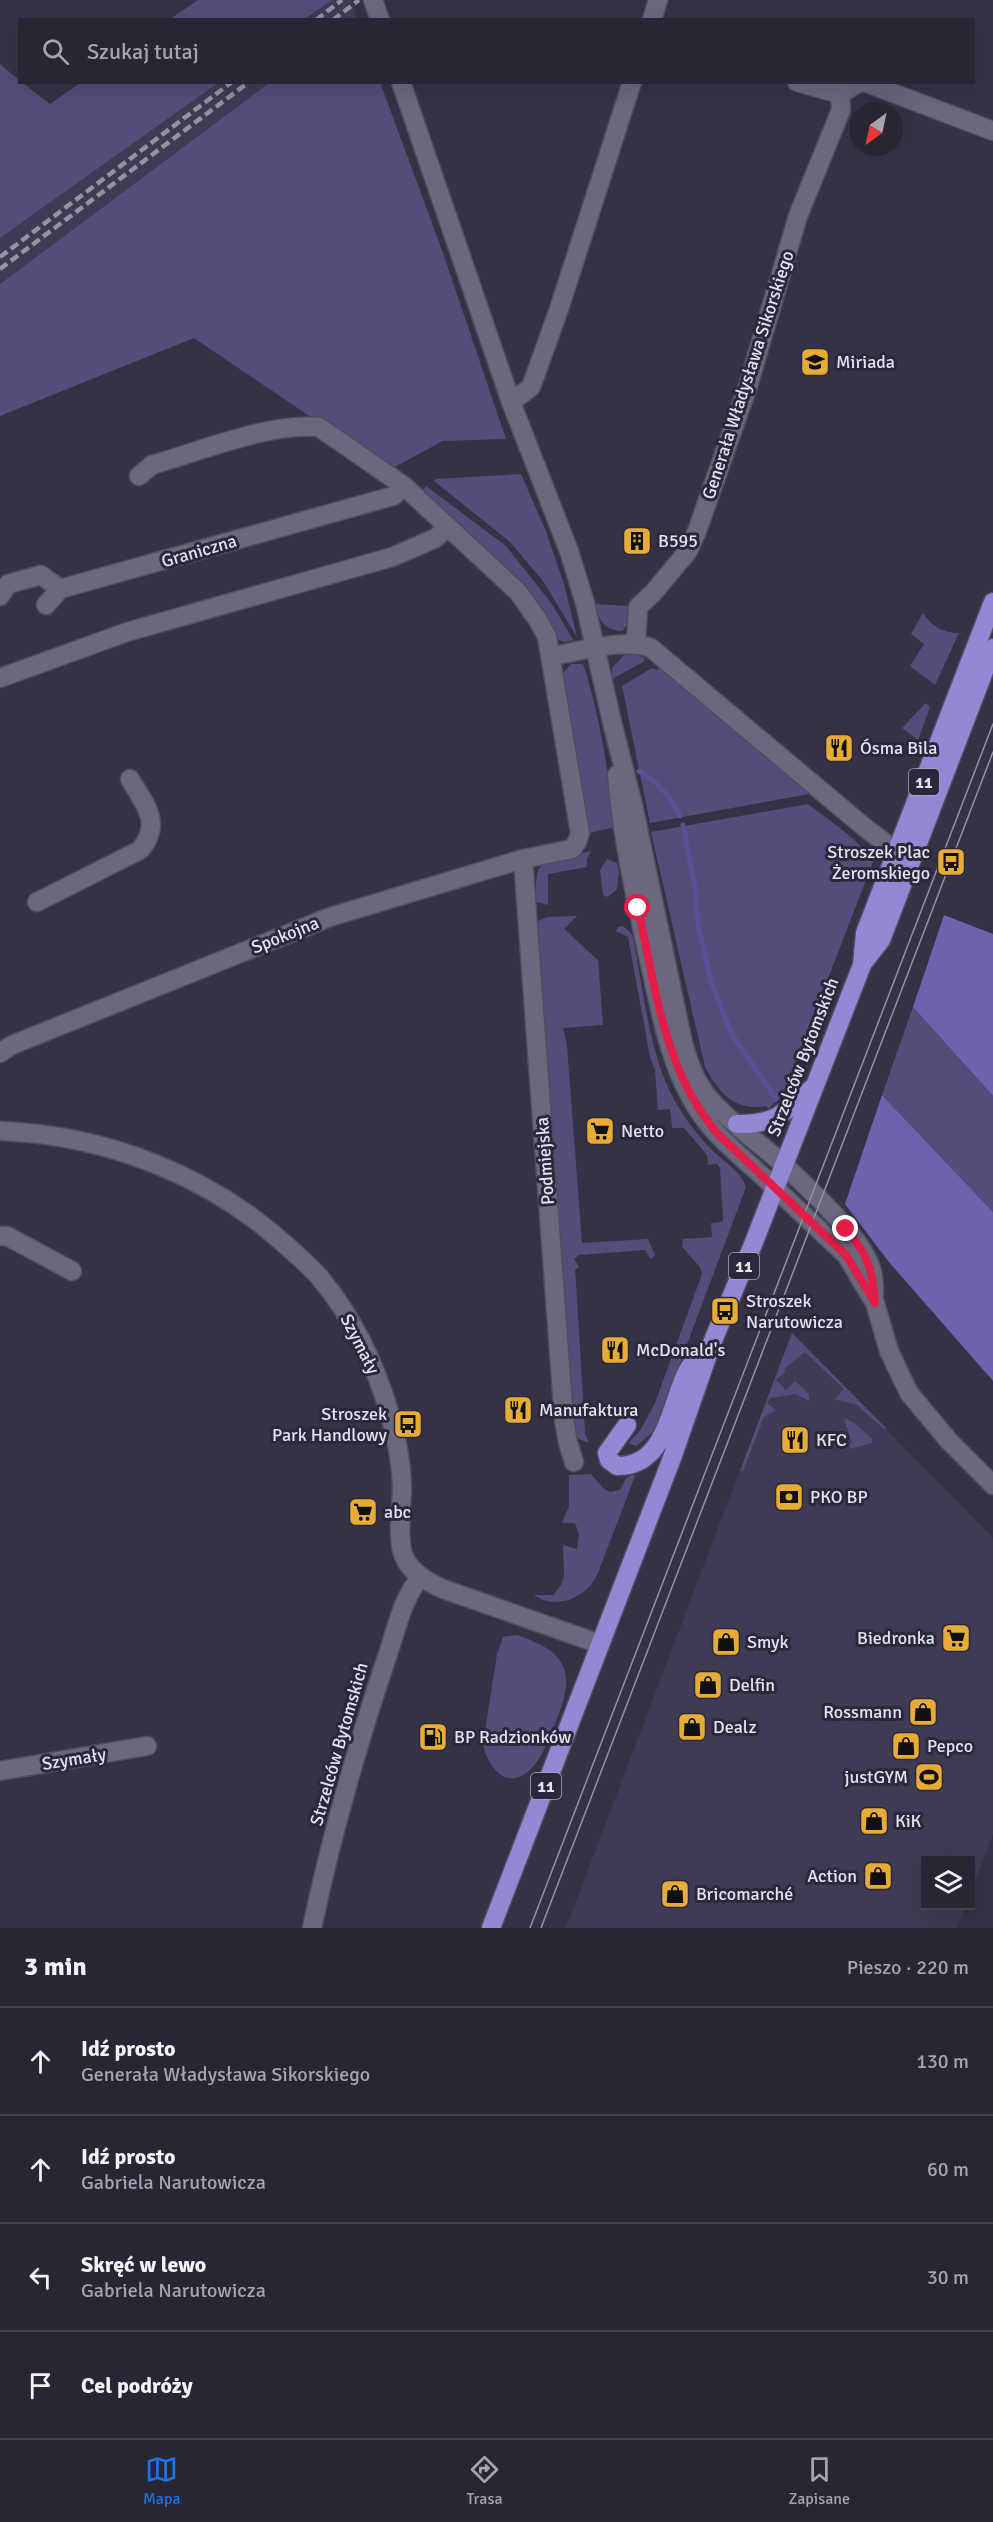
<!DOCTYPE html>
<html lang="pl">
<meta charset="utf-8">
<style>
:root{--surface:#282634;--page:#302e3c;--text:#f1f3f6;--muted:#a5a5ac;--line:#44434f;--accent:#1a73e8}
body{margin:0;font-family:Signika,sans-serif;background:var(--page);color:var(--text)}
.controls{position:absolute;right:18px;bottom:18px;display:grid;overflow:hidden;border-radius:0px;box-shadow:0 6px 24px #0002}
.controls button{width:54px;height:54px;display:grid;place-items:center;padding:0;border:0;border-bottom:2px solid var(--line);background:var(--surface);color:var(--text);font:30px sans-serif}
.compass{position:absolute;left:849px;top:102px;width:54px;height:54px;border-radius:50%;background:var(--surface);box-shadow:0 6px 24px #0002;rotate:213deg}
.stop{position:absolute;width:18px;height:18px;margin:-14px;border:4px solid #e11d48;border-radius:50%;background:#fff}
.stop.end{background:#e11d48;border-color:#fff;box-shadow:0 2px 6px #0008}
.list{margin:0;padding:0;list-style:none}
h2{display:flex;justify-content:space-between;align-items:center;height:78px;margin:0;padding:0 24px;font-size:26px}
h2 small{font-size:20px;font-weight:400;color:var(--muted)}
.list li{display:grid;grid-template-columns:39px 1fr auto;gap:18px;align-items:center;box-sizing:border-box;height:108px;padding:0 24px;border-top:2px solid var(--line)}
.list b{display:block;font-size:22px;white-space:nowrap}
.list p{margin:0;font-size:20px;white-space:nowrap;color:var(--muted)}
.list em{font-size:20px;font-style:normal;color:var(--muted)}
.icon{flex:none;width:33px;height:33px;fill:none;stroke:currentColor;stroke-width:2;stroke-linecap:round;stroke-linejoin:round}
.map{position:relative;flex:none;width:993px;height:1928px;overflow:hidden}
.search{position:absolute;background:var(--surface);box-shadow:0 6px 24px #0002;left:18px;right:18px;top:18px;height:66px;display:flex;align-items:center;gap:15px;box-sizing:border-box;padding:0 21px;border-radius:0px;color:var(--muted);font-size:22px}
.sheet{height:510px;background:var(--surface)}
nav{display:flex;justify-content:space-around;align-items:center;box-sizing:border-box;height:84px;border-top:2px solid var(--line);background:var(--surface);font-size:16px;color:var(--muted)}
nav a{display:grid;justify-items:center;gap:3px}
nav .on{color:var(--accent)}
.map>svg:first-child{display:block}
.built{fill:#3f3b54}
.green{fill:#544d79}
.forest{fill:#6f61ae}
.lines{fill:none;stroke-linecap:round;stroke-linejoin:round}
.stream{stroke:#5c4e98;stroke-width:5}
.street-casing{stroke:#504e5e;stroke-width:21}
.secondary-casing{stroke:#504e5e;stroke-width:21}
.highway-casing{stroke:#504e5e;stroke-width:21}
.street{stroke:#6b687e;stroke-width:18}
.secondary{stroke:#6b687e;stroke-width:18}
.highway{stroke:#9487d6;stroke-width:18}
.tram{stroke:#9492a1;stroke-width:1.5}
.rail{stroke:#9492a1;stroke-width:4.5;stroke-dasharray:9 4.5;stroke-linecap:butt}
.route{stroke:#e11d48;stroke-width:8}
.labels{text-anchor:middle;stroke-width:6;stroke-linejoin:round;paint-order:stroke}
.shield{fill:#2b283b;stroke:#acaab8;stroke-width:1.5}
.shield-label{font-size:16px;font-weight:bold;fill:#e3e2ee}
.poi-label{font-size:18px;fill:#e3e2ee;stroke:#2b283b;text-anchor:start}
.street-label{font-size:18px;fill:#e3e2ee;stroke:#2b283b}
</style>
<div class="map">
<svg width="993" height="1928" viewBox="0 0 993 1928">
<rect width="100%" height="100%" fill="#353245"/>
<!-- built -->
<g class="built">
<polygon points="332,0 352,0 356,17 353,20 305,20"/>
<polygon points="218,83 269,83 0,284 0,238"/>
<polygon points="792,1333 993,1538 993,1834 971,1893 970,1860 926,1860 926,1906 966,1906 957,1928 566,1928"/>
</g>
<!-- green -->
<g class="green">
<polygon points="198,0 332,0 305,19 170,19"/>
<polygon points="0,64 19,80 20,82 23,83 50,104 80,83 218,83 0,238"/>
<polygon points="380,82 443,253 506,439 443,441 389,470 194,338 0,416 0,284 269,83"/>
<polygon points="521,474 545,529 564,584 577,637 543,581 510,542 434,481 436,479"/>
<polygon points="426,486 506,546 552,604 573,640 564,642 555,638 461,527 423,491"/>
<path d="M595,604L628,606L632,609L630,622L622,631C604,630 599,621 595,604Z"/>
<path d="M923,613C931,626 943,633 959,633L935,685L910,666L924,644L911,634Z"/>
<polygon points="624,655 636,655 645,658 643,662 612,679 612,668"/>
<path d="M571,664H583C601,717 607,772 616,827L589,833L562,679L563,673Z"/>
<polygon points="661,666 667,670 809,794 650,823 622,686 652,668 657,670"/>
<polygon points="926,703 930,707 918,740 902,728"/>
<path d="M808,804C830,821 858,838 873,862L783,1095L768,1109L767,1106C735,1112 719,1093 705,1067L651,832Z"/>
<path d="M591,851L587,859V867L548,874V905L536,902C536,892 535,878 539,869C544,858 579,854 591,851Z"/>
<polygon points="607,859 617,863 619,872 617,889 608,897 603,895 600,870"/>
<polygon points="577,916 564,929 598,960 603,1025 563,1028 567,1046 582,1243 648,1239 655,1255 651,1259 645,1250 579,1255 574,1259 579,1267 575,1270 576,1282 585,1433 589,1443 579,1439 574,1432 536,922 547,917"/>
<path d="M623,926L632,934C644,987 648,1055 676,1103C686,1120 698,1136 712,1150C724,1162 741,1171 746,1187L657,1424L652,1433L636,1446L628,1443L640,1431L655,1403L702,1274L700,1267L682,1247L683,1239L712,1237L711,1223L722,1222L723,1219L720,1168L717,1164L708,1165L707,1155L684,1128H672L670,1109L658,1110L655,1070L650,1057L628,937L616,931L618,927Z"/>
<polygon points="913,1007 993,1096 993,1212 882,1095"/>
<polygon points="792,1333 886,1428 884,1429 857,1405 835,1399 844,1389 805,1352 784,1369 786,1371 776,1380 786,1390 795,1381 809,1394 809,1401 796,1394 770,1398 767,1403 776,1410 764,1417 743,1471 740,1471"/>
<polygon points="844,1418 855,1423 872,1439 872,1443 850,1449 849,1444 852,1443"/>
<path d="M591,1474L603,1488L610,1492L620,1490L626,1478L632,1475L635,1476L598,1573C588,1597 557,1611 534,1595H553L561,1585L564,1575L563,1545L577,1549L579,1534L575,1523H562L569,1506V1475Z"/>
<path d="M515,1635C524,1636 532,1641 541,1645C579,1665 566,1696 553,1729C546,1745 539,1766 523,1775C502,1788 486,1761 483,1744L497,1654L503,1637Z"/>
</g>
<!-- forest -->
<g class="forest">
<polygon points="944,915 993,934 993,1096 913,1007"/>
<polygon points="882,1095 993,1212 993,1381 888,1261 845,1204"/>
</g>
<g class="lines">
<!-- stream -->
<g class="stream">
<path d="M639,771C660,783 669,796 680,816"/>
<polyline points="683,825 694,881 698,925 711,981 731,1033 776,1099"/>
</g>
<!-- street casing -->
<g class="street-casing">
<g id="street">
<polyline points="652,20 658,0"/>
<polyline points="797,82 840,94 860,82"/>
<polyline points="864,82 993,131"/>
<polyline points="511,402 531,387 559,309 632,82"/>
<polyline points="0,596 8,584 41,575 60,589 393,496 404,486"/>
<polyline points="46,605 60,589"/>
<polyline points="636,643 638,607 653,593 688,551 697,531 748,386 798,216 841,110 840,94"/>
<path d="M552,656C583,651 620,638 651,648L863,826L897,852"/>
<polyline points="0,678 127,632 392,557 436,538 447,527"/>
<polyline points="523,859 564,1420 568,1443 574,1462"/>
<path d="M37,902L140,850C163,823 145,805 130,779"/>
<path d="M0,1053L12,1045L330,917L523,859L572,849L577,842L580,833L547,637L538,620L518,592L404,486L319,427C267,423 201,451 152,465L139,476"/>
<path d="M0,1131C106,1135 209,1175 288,1247C299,1257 311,1267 321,1279C353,1318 376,1366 390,1415C397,1438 401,1463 402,1486C402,1505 397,1537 403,1554C409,1572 427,1582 443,1589L600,1644"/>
<path d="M784,1165C809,1189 865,1239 872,1272C874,1279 874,1288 874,1295"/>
<polyline points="775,1188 846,1255 875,1303 889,1351 909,1393 949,1441 993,1485"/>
<polyline points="0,1236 7,1236 72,1271"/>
<polyline points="0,1771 147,1746"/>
<path d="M312,1928C331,1837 357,1746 387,1657C396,1631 402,1598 421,1577"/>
</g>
</g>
<!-- secondary casing -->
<g class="secondary-casing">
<g id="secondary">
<polyline points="373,0 380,20"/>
<path d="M401,82L511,402L569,551L585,603L612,722L633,805L683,1043C688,1059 692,1074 701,1087C715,1112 761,1144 784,1165"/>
<path d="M617,775C622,836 635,895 648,955C660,1008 669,1068 701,1114C720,1142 751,1164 775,1188"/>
</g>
</g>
<!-- highway casing -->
<g class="highway-casing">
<g id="highway">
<polyline points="863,963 881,940 993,648"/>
<path d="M737,1124C774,1125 785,1113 811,1089"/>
<path d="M627,1425L607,1453L609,1460L617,1466C668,1467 670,1402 688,1370C692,1362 701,1355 707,1349"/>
<polyline points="491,1928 672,1458 712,1343 754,1242 862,965 865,933 993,602"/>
</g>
</g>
<!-- street -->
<use href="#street" class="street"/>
<!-- secondary -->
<use href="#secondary" class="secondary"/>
<!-- highway -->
<use href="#highway" class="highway"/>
<!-- tram -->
<g class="tram">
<polyline points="530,1928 993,724"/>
<polyline points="541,1928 993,752"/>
</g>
<!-- rail -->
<g class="rail">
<polyline points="316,20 342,0"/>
<polyline points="333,20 359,0"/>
<polyline points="0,257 232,82"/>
<polyline points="0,269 249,82"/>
</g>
</g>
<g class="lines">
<!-- route -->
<path class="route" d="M638,908C655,985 664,1072 718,1134L846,1255L875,1303C872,1269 869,1256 846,1229"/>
</g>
<!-- icons -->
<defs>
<g id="school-square" transform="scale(1.5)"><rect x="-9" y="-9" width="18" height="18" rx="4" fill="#e7ac36" stroke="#2b283b"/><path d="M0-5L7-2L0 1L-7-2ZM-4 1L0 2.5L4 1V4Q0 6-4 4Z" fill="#111"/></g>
<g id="building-square" transform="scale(1.5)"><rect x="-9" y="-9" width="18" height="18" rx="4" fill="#e7ac36" stroke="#2b283b"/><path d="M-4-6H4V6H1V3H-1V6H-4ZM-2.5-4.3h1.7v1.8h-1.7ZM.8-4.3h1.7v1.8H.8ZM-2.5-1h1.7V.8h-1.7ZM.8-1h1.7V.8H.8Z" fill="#111"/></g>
<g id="restaurant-square" transform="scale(1.5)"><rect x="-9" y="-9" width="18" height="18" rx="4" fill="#e7ac36" stroke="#2b283b"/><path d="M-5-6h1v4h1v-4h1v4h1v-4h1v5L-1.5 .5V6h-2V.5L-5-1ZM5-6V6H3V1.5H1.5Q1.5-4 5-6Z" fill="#111"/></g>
<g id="bus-square" transform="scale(1.5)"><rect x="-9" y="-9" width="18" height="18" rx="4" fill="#e7ac36" stroke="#2b283b"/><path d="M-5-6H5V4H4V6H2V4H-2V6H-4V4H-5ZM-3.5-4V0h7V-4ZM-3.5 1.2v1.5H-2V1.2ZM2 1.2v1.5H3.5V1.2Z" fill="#111"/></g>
<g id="supermarket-square" transform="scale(1.5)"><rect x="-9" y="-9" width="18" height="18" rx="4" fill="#e7ac36" stroke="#2b283b"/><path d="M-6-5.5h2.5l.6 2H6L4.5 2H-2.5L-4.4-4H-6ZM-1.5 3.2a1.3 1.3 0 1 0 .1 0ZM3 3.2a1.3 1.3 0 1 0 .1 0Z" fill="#111"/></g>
<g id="bank-square" transform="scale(1.5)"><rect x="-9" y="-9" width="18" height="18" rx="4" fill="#e7ac36" stroke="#2b283b"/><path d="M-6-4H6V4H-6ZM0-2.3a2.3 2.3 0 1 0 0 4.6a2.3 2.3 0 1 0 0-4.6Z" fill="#111"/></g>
<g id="shop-square" transform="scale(1.5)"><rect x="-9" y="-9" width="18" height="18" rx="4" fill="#e7ac36" stroke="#2b283b"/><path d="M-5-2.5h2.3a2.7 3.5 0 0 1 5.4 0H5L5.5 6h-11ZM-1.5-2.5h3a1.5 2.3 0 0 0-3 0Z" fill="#111"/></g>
<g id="fuel-square" transform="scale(1.5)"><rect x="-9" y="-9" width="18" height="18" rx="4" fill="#e7ac36" stroke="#2b283b"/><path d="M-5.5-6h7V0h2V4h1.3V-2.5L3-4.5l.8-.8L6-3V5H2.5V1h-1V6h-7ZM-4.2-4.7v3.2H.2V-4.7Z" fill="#111"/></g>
<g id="stadium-square" transform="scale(1.5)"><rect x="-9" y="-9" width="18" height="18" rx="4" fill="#e7ac36" stroke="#2b283b"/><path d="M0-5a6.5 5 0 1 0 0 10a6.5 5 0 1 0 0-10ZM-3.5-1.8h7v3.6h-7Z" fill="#111"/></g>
</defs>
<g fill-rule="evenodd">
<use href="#school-square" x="815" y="362"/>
<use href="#building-square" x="637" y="541"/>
<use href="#restaurant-square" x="839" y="748"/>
<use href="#bus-square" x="951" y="862"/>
<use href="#supermarket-square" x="600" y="1131"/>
<use href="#bus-square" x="725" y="1311"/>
<use href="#restaurant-square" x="615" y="1350"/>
<use href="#restaurant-square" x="518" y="1410"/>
<use href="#bus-square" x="408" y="1424"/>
<use href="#restaurant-square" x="795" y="1440"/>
<use href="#bank-square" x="789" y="1497"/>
<use href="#supermarket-square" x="363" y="1512"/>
<use href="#supermarket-square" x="956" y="1638"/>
<use href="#shop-square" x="726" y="1642"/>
<use href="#shop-square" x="708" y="1685"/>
<use href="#shop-square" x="923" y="1712"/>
<use href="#shop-square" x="692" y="1727"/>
<use href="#fuel-square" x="433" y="1737"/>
<use href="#shop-square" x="906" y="1746"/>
<use href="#stadium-square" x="929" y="1777"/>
<use href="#shop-square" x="874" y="1821"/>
<use href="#shop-square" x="878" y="1876"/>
<use href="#shop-square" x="675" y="1894"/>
</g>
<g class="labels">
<!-- shield labels -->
<g class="shield">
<rect x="909" y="769" width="30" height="26" rx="4.5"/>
<rect x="729" y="1253" width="30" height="26" rx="4.5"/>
<rect x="531" y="1773" width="30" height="26" rx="4.5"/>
</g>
<g class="shield-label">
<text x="924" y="788">11</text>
<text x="744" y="1272">11</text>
<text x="546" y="1792">11</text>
</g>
<!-- poi labels -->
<g class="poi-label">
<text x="836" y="368">Miriada</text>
<text x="658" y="547">B595</text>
<text x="860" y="754">Ósma Bila</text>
<text x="930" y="858" text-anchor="end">Stroszek Plac<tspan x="930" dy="21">Żeromskiego</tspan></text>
<text x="621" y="1137">Netto</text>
<text x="746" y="1307">Stroszek<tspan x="746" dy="21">Narutowicza</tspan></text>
<text x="636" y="1356">McDonald's</text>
<text x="539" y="1416">Manufaktura</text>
<text x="387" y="1420" text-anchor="end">Stroszek<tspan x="387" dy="21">Park Handlowy</tspan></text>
<text x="816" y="1446">KFC</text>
<text x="810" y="1503">PKO BP</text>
<text x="384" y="1518">abc</text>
<text x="935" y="1644" text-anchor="end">Biedronka</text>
<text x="747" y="1648">Smyk</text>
<text x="729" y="1691">Delfin</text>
<text x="902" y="1718" text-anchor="end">Rossmann</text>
<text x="713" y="1733">Dealz</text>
<text x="454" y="1743">BP Radzionków</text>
<text x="927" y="1752">Pepco</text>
<text x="908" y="1783" text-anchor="end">justGYM</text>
<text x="895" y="1827">KiK</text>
<text x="857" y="1882" text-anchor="end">Action</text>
<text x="696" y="1900">Bricomarché</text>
</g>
<!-- street labels -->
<g class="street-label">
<text transform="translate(748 375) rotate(-72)" y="6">Generała Władysława Sikorskiego</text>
<text transform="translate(199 551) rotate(-16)" y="6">Graniczna</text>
<text transform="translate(285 935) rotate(-22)" y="6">Spokojna</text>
<text transform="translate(803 1057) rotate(-69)" y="6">Strzelców Bytomskich</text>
<text transform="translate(545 1161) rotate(-94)" y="6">Podmiejska</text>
<text transform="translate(360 1344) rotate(63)" y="6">Szymały</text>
<text transform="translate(339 1744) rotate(-74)" y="6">Strzelców Bytomskich</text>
<text transform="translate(74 1759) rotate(-9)" y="6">Szymały</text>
</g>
</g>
</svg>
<div class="controls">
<button><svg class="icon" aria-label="layers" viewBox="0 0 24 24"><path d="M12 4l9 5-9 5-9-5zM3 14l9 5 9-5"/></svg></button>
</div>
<svg class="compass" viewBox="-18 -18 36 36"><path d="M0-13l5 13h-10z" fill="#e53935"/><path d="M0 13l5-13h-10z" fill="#a5a5ac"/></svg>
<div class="stop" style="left:638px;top:908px"></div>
<div class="stop end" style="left:846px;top:1229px"></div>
<div class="search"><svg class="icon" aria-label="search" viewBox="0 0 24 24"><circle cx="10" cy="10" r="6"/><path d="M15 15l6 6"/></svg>Szukaj tutaj</div>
</div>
<section class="sheet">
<h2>3 min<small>Pieszo · 220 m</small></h2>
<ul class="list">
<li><svg class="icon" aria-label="ahead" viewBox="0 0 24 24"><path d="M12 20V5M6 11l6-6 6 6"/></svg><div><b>Idź prosto</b><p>Generała Władysława Sikorskiego</p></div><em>130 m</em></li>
<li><svg class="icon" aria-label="ahead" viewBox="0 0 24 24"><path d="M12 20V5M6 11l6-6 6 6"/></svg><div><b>Idź prosto</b><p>Gabriela Narutowicza</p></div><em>60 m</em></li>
<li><svg class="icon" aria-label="left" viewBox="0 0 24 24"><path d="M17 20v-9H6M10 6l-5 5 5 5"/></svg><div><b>Skręć w lewo</b><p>Gabriela Narutowicza</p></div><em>30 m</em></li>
<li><svg class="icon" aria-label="arrive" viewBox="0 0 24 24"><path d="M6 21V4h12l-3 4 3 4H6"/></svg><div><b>Cel podróży</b></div></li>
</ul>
</section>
<nav>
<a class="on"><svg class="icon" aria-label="map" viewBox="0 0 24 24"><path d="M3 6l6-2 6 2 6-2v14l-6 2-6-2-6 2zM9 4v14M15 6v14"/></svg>Mapa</a>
<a><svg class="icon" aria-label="directions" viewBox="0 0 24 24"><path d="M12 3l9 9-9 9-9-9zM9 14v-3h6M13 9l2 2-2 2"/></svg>Trasa</a>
<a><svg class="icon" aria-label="saved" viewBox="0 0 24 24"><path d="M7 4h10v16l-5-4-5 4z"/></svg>Zapisane</a>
</nav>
